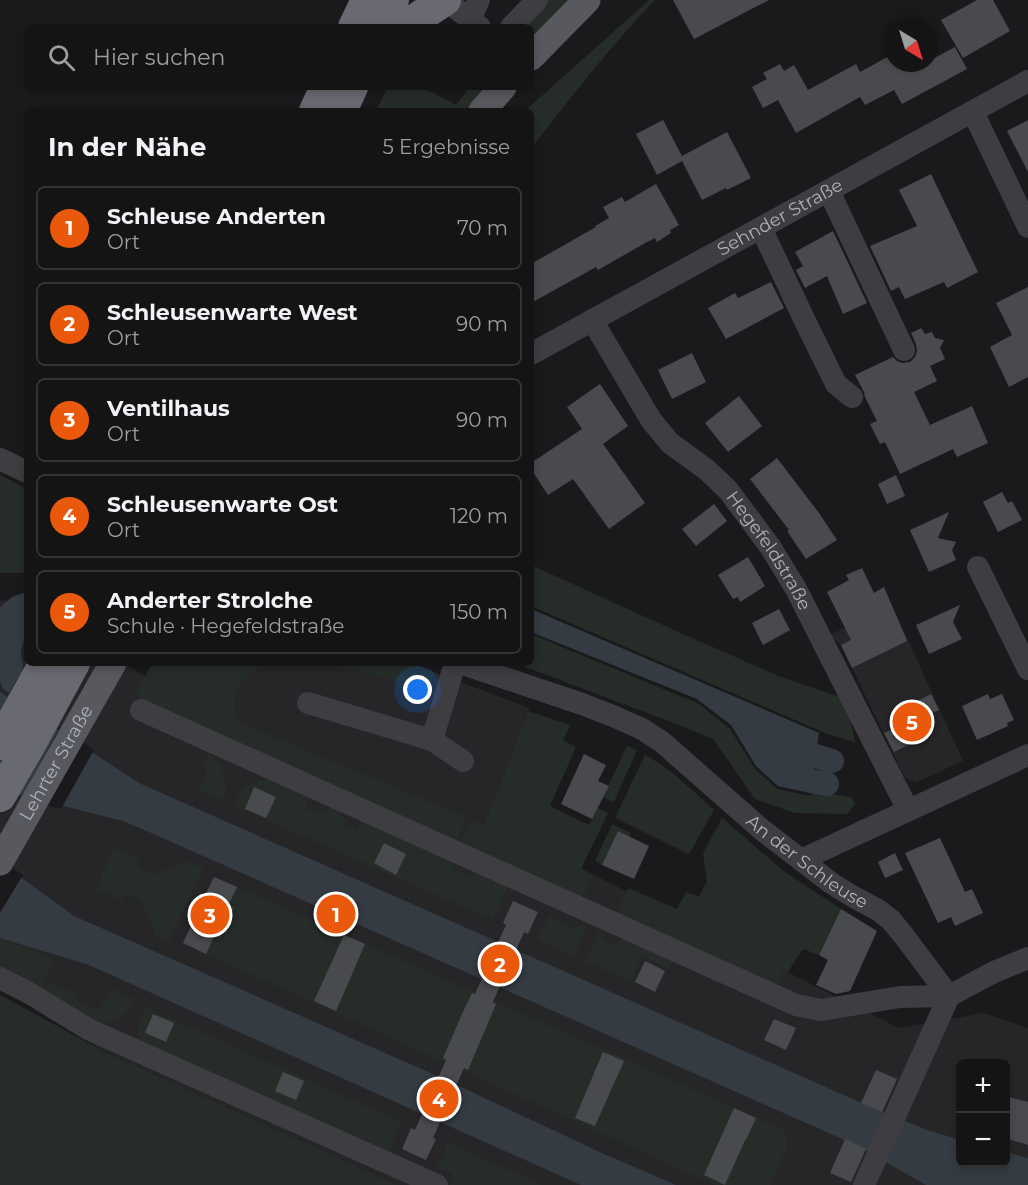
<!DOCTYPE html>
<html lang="de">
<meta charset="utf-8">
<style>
:root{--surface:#141415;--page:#1d1d1e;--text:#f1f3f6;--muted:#9d9ea0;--line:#333334;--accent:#ea580c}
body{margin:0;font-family:Montserrat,sans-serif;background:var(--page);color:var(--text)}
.controls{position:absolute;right:18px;bottom:18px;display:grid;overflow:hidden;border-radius:9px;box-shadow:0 3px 9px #0003}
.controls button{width:54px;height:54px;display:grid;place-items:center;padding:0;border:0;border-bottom:2px solid var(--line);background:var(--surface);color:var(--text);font:30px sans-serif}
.compass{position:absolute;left:884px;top:18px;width:54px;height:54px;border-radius:50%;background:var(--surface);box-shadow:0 3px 9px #0003;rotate:142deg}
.you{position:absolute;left:418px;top:690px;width:21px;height:21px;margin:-15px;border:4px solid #fff;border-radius:50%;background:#1a73e8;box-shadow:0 0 0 9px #1a73e833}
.badge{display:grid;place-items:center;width:39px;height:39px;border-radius:50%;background:var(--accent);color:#fff;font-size:20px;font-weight:700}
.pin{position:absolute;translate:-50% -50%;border:3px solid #fff;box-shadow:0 2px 6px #0006}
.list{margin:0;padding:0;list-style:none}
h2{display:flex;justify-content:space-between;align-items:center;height:78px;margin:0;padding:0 24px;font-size:26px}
h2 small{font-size:20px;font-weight:400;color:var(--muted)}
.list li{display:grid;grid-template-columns:39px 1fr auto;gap:18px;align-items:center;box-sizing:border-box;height:84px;margin:0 12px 12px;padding:0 12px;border:2px solid var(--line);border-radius:9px}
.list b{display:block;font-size:22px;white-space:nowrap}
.list p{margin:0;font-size:20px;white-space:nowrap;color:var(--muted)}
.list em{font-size:20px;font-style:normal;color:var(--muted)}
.icon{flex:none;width:33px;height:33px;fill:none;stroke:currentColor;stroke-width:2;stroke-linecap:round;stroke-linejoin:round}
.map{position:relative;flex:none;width:1028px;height:1185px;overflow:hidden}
.search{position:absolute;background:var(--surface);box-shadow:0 3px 9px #0003;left:24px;top:24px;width:510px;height:66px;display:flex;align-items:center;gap:15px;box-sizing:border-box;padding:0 21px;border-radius:9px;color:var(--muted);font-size:22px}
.panel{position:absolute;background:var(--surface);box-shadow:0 3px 9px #0003;left:24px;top:108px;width:510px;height:558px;border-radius:9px}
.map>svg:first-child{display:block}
.built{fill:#262629;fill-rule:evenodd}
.green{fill:#262d28}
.water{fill:#353b43}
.pier{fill:#1a1a1c}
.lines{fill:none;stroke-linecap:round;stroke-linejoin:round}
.canal{stroke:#353b43;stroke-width:24}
.building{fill:#494a4e}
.minor{stroke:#3d3d42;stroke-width:22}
.major{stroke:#58585f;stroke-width:27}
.highway{stroke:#686971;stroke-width:32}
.labels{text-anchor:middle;stroke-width:4.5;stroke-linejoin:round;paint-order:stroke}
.street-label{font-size:18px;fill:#aeb0ba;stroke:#151517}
</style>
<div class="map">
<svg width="1028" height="1185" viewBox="0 0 1028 1185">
<rect width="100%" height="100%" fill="#1a1a1c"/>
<!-- built -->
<g class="built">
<path d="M5,600L27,612V663H122L160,684L184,663H411L529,708L484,825L568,862L899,1028L984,1013L1028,1028V1185H398L105,1052L42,1014L0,966V601ZM960,1064H1006V1162H960Z"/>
<polygon points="892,605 963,761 915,783 905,778 841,645 830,635"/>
</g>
<!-- green -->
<g class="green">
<polygon points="540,0 572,0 534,38 531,36 531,27 518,27"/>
<path d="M649,0H655C610,46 571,98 531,148V111H525Z"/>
<polygon points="388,87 422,87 456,105 470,87 485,87 485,90 468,111 376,111"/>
<polygon points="0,475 27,489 27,573 0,573"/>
<polygon points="531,565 676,631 781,677 846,699 855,742 825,733 531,606"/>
<polygon points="531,634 699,704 730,729 755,769 777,789 810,796 814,791 851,797 855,803 848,814 795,813 755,799 713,739 674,723 515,663 531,663"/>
<path d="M152,663H269C243,675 224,694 240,723L464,816L462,821L465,823L456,843L452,846L140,699L136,693Z"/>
<polygon points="325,663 411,663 434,672 430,688"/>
<polygon points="528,711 570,725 563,740 576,747 550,806 589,825 598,808 608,813 581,869 594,876 579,903 459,845 471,820 484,825"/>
<polygon points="627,746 637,750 614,802 603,797"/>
<path d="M208,753C224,764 229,782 223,800L199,789L208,770L203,767Z"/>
<path d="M645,755C669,767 694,792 714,810L689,854L615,818Z"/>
<path d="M267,779L310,795L305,808L319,814L321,809L327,812L331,804L342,809L339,817L345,819L343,825L357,830L362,819L456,861L452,869L472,878L476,870L509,884L493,920L233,805C241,791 250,781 267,779Z"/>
<polygon points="722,818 785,872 841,909 819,955 803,949 787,973 783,972 772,991 614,918 628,888 677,909 686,892 699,897 707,881 703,853"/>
<polygon points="612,824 631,833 629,837 618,832 602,865 595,861"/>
<polygon points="114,848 140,860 138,866 154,874 180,865 186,861 203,868 169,941 153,934 154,927 142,902 125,894 122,900 96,889"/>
<polygon points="237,887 782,1129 788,1144 770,1185 715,1185 206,954 215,935 220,937 233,909 228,906"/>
<polygon points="549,916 579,930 581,925 587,927 574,956 537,940"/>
<polygon points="598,933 604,936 602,940 617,946 622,935 674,957 669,968 642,956 631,982 585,961"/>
<path d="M0,939L54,959L44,980L80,995L78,1002L99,1011L111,988L134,999C127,1018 115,1023 95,1025L0,968Z"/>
<polygon points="0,995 105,1052 398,1185 0,1185"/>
<polygon points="145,1007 402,1122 389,1151 378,1154 140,1044 138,1025"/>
<polygon points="448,1143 543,1185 449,1185 453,1174 437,1167"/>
</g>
<!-- water -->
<g class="water">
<path d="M27,592C27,605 29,619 27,632C26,639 21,643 21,651C21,661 25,663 21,675L20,674L9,693L2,688V684L0,683V607L12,597Z"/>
<polygon points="531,609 819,733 810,793 778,786 756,766 731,725 697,699 531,632"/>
<polygon points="0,692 139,783 873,1108 927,1130 960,1140 960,1162 1006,1162 1006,1152 1028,1158 1028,1185 926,1185 856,1145 149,832 123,821 0,790"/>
<polygon points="0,862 74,916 442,1078 604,1154 676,1185 581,1185 89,965 0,938"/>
</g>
<!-- pier -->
<g class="pier">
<polygon points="60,727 94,750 61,809 21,799"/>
<polygon points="0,859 23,875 0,913"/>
</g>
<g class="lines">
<!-- canal -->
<g class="canal">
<polyline points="785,747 832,761"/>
<polyline points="812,781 827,784"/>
</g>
</g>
<!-- building -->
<g class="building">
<polygon points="673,0 769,0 694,39"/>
<polygon points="977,0 993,0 1010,31 963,58 941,20"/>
<polygon points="955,47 967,69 902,104 894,90 865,105 860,97 796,133 778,100 763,108 752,87 767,79 763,73 780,64 784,71 794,65 808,90 856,64 860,72 893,54 893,63 929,63 929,61"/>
<polygon points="663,120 682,156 727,132 751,178 727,190 726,188 702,200 682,161 657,175 636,134"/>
<polygon points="1028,120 1028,172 1007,131"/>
<polygon points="931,174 978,272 947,288 944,282 905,299 899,287 891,291 870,246 917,226 899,190"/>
<polygon points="656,184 679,225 670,230 671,233 657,242 655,238 647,242 598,270 596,267 531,303 531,264 596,227 595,226 609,218 603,207 622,197 625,202"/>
<polygon points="833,231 867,303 843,314 827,276 805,288 796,270 803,266 795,252"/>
<polygon points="771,282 784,308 726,339 708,308 735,293 738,298"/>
<polygon points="1028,287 1028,377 1009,387 990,347 1012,335 996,303"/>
<polygon points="921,328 925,334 932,332 935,338 944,340 940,348 945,359 930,366 937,381 914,392 930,425 972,406 988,443 957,457 953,449 900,474 885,442 880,444 870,424 877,421 865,397 864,392 855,375 893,357 897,361 902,363 910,362 915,357 917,351 916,344 911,333"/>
<polygon points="692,353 706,382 672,399 658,370"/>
<polygon points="600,384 628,426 603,444 645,503 609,529 573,479 548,495 531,469 531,463 582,429 567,407"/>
<polygon points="739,396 762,426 728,452 705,423"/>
<polygon points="777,458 819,513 837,540 806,559 787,531 789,530 750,479"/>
<polygon points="896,475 905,496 887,504 878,484"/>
<polygon points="1002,492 1008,503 1012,501 1022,520 998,532 983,502"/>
<polygon points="714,504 727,521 696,546 682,529"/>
<polygon points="949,512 938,538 956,542 952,550 956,560 929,572 910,530"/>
<polygon points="748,557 765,586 740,602 738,597 733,599 718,575"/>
<polygon points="862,568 874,593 884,587 907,641 852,668 841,645 851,640 827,592 849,580 846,575"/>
<polygon points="960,605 953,622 962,639 929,654 916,625"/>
<polygon points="779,609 790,630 763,645 752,623"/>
<polygon points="931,694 939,710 923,717 915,702"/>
<polygon points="988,694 990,699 1002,694 1014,720 1007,723 1008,726 977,740 962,706"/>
<polygon points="903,725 912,743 894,752 884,733"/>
<polygon points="584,754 606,765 598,781 609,786 592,819 561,804"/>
<polygon points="254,787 276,797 266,818 245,809"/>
<polygon points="618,831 649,846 634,879 602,865"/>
<polygon points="940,838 965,892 972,889 983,913 955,926 951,917 938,923 905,853"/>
<polygon points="384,843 406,854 396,875 374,863"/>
<polygon points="895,853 903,870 885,878 878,862"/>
<polygon points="214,877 237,887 228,906 234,908 220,937 215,935 206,954 183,943 192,924 187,922 200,893 205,895"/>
<polygon points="513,901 538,912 528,934 524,932 493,1002 496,1004 468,1070 464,1068 433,1138 436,1139 426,1160 402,1149 411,1128 415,1130 446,1060 443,1058 462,1014 472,993 475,994 506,925 503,923"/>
<polygon points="841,909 877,931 850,991 836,994 816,985 828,960 819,955"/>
<polygon points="344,935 365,944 336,1011 314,1001"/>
<polygon points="645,961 665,971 655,992 635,982"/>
<polygon points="153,1014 174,1023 166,1042 145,1033"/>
<polygon points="774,1019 796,1028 786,1050 764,1040"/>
<polygon points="603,1052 624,1061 595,1126 575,1118"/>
<polygon points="876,1070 897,1079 882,1112 861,1103"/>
<polygon points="283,1072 304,1081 296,1100 275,1091"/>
<polygon points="1005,1096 1028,1102 1028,1145 1005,1138"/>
<polygon points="734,1108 756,1118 746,1140 745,1140 725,1185 704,1175"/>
<polygon points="845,1139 866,1149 851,1182 830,1173"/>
</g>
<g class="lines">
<!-- minor -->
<g class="minor">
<polyline points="445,0 480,27"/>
<polyline points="470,20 479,0"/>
<polyline points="511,27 537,0"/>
<polyline points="973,112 1028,227"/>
<polyline points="829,191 904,350"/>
<polyline points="761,228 805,321 836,384 852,397"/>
<path id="s1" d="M592,320L651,420L670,443L707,470L728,490L771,548L796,589L908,810"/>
<path id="s2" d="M531,354L1028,81"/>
<polyline points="0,459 27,472"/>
<polyline points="978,567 1028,669"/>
<path id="s3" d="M460,663L582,704L613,716L642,729L662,742L761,829L831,883L852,896L878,910L891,920L904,936L949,996"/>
<polyline points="308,703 432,740 463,761"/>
<polyline points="141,710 796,1005 821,1010 900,997 949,996 994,972 1028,958"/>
<polyline points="432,740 455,663"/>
<polyline points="801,860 1028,755"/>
<polyline points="0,978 31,994 88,1029 437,1185"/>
<polyline points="864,1185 949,996"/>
</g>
<!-- major -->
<g class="major">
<polyline points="531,57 587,0"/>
<polyline points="482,111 503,87"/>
<path id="s4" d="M0,862L113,663"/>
</g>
<!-- highway -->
<g class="highway">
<polyline points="354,27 367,0"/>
<polyline points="380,27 393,0"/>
<polyline points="404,27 445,0"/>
<polyline points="315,111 326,87"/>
<polyline points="341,111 352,87"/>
<polyline points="0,744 45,663"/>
<polyline points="0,796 29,746 74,663"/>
</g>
</g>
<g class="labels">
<!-- street labels -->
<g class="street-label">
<text dy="6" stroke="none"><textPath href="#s2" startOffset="284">Sehnder Straße</textPath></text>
<text dy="6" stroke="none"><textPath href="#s1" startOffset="294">Hegefeldstraße</textPath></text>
<text dy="6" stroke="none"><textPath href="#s4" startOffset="114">Lehrter Straße</textPath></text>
<text dy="6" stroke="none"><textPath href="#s3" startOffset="406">An der Schleuse</textPath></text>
</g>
</g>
</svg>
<div class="controls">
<button>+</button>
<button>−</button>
</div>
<svg class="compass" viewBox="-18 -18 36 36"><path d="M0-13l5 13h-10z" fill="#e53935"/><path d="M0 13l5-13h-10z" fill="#9d9ea0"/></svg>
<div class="you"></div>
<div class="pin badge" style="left:336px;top:914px">1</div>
<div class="pin badge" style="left:500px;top:964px">2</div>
<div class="pin badge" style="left:210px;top:915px">3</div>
<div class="pin badge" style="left:439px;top:1099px">4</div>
<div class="pin badge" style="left:912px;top:722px">5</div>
<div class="search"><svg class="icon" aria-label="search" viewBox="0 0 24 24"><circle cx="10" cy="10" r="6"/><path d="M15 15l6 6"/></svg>Hier suchen</div>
<section class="panel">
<h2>In der Nähe<small>5 Ergebnisse</small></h2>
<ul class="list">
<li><span class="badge">1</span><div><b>Schleuse Anderten</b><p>Ort</p></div><em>70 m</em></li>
<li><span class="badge">2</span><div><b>Schleusenwarte West</b><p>Ort</p></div><em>90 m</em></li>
<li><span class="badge">3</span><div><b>Ventilhaus</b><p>Ort</p></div><em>90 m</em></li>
<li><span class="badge">4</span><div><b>Schleusenwarte Ost</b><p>Ort</p></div><em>120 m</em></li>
<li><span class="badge">5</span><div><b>Anderter Strolche</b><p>Schule · Hegefeldstraße</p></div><em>150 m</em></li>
</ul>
</section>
</div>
